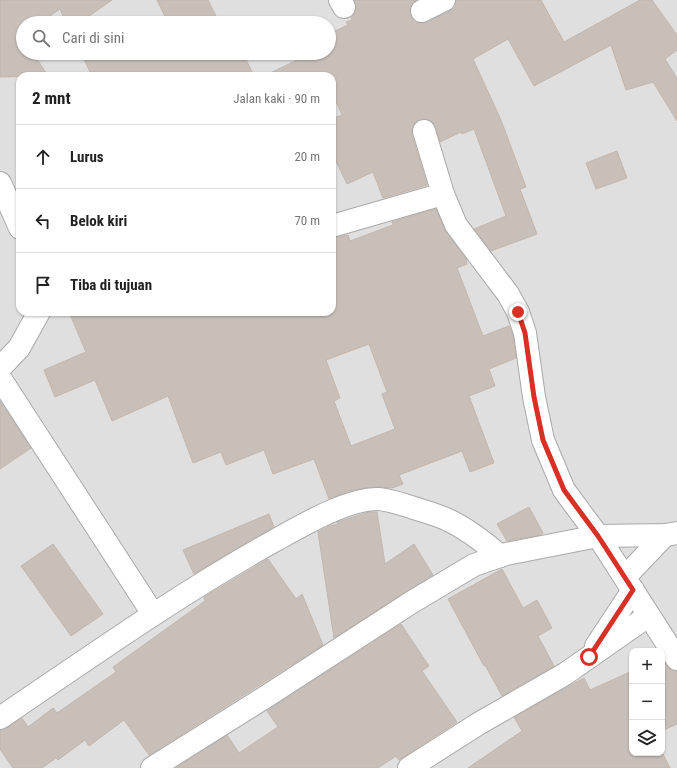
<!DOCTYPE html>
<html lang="id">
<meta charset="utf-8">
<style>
:root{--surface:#fff;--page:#f2f2f2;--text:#222;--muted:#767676;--line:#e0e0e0}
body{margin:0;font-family:"Roboto Condensed",sans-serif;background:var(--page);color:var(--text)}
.controls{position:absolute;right:12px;bottom:12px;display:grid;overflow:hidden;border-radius:8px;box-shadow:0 1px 3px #0004}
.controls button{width:36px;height:36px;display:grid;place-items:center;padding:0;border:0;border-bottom:1px solid var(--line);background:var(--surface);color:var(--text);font:20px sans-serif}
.stop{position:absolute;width:12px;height:12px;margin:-9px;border:3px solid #d93025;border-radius:50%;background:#fff}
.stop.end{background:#d93025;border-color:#fff;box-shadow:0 1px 4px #0008}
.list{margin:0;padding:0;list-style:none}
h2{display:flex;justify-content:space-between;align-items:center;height:52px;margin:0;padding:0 16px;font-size:17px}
h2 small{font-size:13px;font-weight:400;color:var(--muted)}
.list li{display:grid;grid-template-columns:26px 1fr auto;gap:12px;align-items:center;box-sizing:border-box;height:64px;padding:0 16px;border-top:1px solid var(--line)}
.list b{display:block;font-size:15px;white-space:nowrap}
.list em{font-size:13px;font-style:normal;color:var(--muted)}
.icon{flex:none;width:22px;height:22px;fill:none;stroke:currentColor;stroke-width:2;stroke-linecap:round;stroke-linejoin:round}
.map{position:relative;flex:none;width:677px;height:768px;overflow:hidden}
.search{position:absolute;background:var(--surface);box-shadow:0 1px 3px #0004;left:16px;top:16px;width:320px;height:44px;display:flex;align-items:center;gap:10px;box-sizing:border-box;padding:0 14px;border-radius:22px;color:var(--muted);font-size:15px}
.panel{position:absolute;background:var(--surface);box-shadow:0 1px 3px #0004;left:16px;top:72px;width:320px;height:244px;border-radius:12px}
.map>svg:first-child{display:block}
.residential{fill:#e0dfdf;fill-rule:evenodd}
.building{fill:#c7bfb8;stroke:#c4b6ab;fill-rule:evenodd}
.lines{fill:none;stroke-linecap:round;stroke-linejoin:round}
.street-casing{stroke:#a9a9a9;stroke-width:24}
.street{stroke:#fff;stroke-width:22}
.route{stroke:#d93025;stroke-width:5}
</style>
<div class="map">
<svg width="677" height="768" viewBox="0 0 677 768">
<rect width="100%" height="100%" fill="#f2efe9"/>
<!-- residential -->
<path class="residential" d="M0,0H677V768H0ZM23,23H329V53H23ZM20,76H332V312H20ZM632,651H662V753H632Z"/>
<!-- building -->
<g class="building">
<polygon points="0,0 112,0 79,23 66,23 60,9 40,23 23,23 23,35 21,36 23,39 23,53 33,53 48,76 0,77"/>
<polygon points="157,0 208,0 217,18 206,23 168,23"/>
<polygon points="354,0 416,0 411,4 410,11 411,16 415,22 422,23 428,22 450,11 455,7 456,0 541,0 564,42 640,0 652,0 677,35 677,50 665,59 677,78 677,121 653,82 626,90 611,45 534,86 508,39 473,59 501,120 526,187 520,189 537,234 491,251 474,229 506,216 474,129 462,134 461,132 440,142 436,127 432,122 426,119 420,119 415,122 412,128 412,135 427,185 383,198 373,172 347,184 332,153 332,119 342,115 332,92 332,76 264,76 312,53 329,53 329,34 348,25 346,22 352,20 351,18 355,13 356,7"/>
<polygon points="81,53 243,53 254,76 92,76"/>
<polygon points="617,151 627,178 596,189 586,163"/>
<path d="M436,209L446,232L467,260L466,261L467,264L457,268L483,336L509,326L513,336L516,358L489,369L495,386L469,396L494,463L470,472L462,451L399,475L403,484L392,488L380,487L364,488L349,491L329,499L314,459L273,474L264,450L226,465L221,452L193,463L168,396L112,421L95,380L55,397L44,370L86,352L69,312H332V238L348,235L350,241L393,225L392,222ZM369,344L387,392L382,394L395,429L351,446L334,401L340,398L326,360Z"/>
<polygon points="0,401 31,448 0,469"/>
<polygon points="529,507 543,533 540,535 507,541 497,524"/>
<polygon points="369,512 377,512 385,564 414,544 433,575 334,638 318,532 330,526 338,524 337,522 344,520"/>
<polygon points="269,514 274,527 194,574 183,550"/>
<polygon points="53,544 103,614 71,636 21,566"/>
<polygon points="268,559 296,599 302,594 323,645 149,755 124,720 89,746 85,740 58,760 56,758 42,768 13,768 0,749 0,730 7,728 22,718 28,727 53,708 57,713 116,672 113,667 205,601 204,597"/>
<polygon points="502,569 523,608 537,600 552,628 538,636 554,666 502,696 485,665 484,666 448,599"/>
<polygon points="401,624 429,666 422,671 457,722 399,760 396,756 378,768 176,768 227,735 239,753 278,727 267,711"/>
<polygon points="663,661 671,670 677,671 677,724 662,731 662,662"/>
<polygon points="630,672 632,675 632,753 662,753 662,752 670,768 468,768 522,731 514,717 584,678 590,690"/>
</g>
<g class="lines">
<!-- street casing -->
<g class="street-casing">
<g id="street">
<polyline points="340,0 344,7"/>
<polyline points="422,11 444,0"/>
<polyline points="424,131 443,194 456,225 508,294 518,312 525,333 534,397 543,440 564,490 598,536 677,659"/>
<polyline points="0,183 20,228"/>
<polyline points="332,226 443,194"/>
<polyline points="0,368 19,348 39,312"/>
<polyline points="0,378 153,614"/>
<polyline points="625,577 665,535"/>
<polyline points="596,646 633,590"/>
<path d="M0,718C90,657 179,594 274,541C301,526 348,498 379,499C390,500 401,504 411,507C423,511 435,514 446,519C466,528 484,542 500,556"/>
<polyline points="152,768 267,696 412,602 474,565 506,554 598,536 665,535 677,533"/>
<polyline points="409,768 478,724 565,674 648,616"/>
</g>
</g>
<!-- street -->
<use href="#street" class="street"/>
</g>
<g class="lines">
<!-- route -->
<polyline class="route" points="518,312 525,333 534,397 543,440 564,490 598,536 633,590 589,657"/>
</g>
</svg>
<div class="controls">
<button>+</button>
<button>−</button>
<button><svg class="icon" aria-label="layers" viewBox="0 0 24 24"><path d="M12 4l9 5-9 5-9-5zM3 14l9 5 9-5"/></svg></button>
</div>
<div class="stop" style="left:589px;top:657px"></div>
<div class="stop end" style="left:518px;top:312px"></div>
<div class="search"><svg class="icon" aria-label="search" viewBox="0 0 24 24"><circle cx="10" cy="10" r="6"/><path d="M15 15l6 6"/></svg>Cari di sini</div>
<section class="panel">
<h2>2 mnt<small>Jalan kaki · 90 m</small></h2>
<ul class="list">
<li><svg class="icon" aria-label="ahead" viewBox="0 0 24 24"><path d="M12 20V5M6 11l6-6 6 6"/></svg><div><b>Lurus</b></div><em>20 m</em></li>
<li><svg class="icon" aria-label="left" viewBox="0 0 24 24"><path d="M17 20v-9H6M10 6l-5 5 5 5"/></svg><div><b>Belok kiri</b></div><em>70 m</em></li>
<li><svg class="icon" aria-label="arrive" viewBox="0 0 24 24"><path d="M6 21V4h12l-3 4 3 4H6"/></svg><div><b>Tiba di tujuan</b></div></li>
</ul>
</section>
</div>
